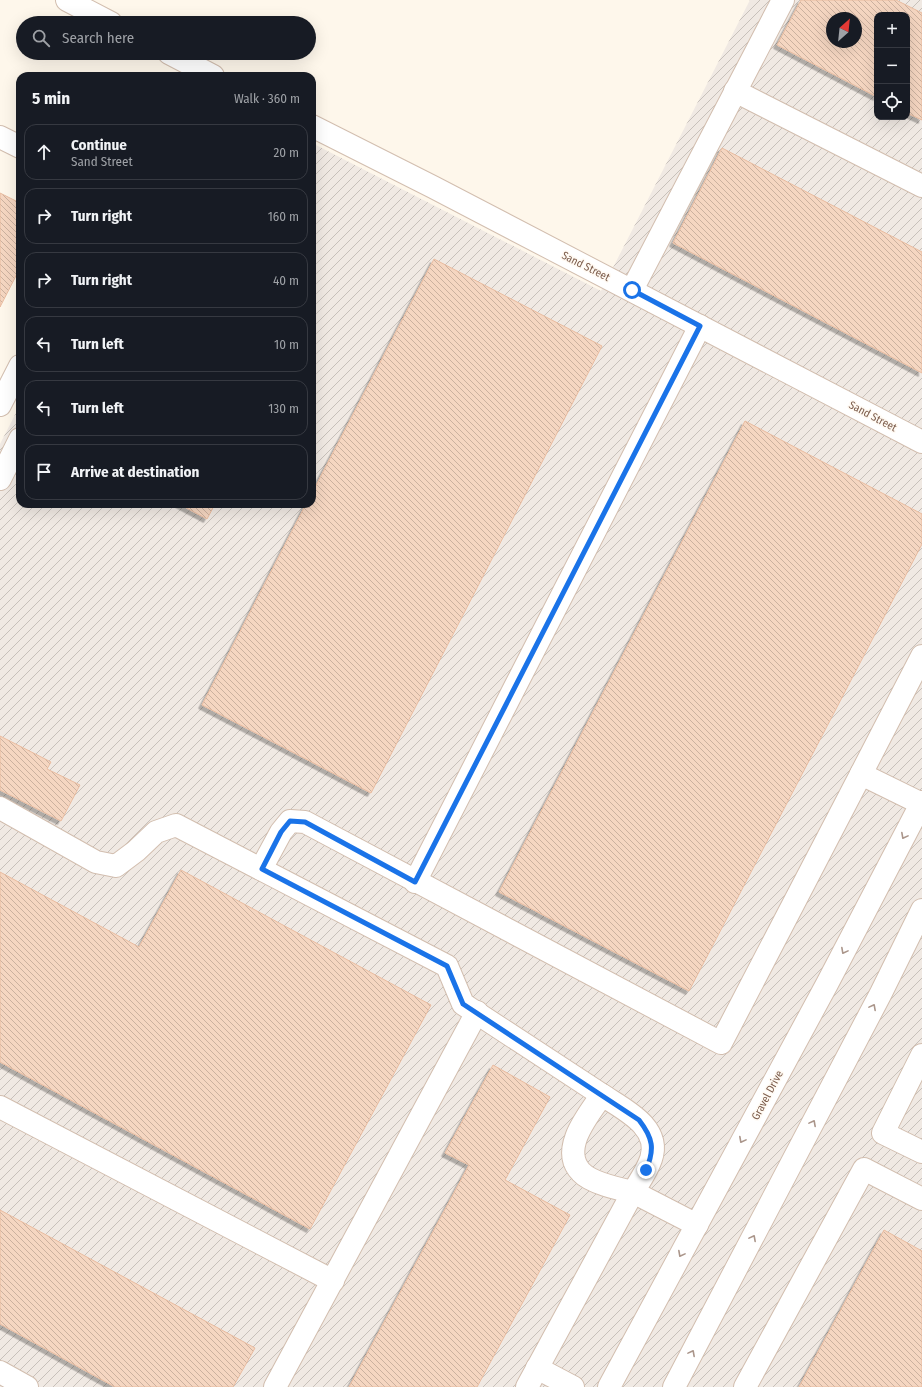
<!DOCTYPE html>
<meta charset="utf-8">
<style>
:root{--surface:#171b24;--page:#242831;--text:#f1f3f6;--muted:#9ea1a6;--line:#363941}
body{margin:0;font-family:"Fira Sans Condensed",sans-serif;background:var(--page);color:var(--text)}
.controls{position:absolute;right:12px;top:12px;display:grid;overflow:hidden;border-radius:8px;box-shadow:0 4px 16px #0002}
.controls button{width:36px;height:36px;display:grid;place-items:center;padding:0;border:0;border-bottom:1px solid var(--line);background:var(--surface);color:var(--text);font:20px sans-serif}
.compass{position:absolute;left:826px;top:12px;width:36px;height:36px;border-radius:50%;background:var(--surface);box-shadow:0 4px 16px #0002;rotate:27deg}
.stop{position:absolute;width:12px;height:12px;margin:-9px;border:3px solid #1a73e8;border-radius:50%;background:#fff}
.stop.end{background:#1a73e8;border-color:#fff;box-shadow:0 1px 4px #0008}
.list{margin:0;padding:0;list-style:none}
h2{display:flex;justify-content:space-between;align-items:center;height:52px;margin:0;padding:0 16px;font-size:17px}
h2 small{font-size:13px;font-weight:400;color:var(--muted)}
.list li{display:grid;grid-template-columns:26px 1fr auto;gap:12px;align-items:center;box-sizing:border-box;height:56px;margin:0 8px 8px;padding:0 8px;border:1px solid var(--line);border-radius:12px}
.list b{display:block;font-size:15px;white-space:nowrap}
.list p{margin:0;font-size:13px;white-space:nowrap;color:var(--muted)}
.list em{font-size:13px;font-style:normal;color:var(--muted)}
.icon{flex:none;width:22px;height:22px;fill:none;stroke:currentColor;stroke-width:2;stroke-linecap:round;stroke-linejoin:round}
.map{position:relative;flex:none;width:922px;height:1387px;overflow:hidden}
.search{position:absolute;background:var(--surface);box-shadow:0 4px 16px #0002;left:16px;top:16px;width:300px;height:44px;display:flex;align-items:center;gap:10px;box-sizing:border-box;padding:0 14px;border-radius:22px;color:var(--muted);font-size:15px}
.panel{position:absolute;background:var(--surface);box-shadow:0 4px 16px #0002;left:16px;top:72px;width:300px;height:436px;border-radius:12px}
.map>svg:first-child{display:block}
.industrial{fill:url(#industrial-furrows);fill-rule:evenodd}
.building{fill:url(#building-back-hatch);stroke:#e9bca0;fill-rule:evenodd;filter:url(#shadow)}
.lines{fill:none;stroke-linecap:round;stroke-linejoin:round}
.minor-casing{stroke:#d2beaf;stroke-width:24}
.minor{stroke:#fff;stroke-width:22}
.oneway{stroke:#aa958a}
.route{stroke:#1a73e8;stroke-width:5}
.labels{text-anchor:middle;stroke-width:3;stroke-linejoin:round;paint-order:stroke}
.street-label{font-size:11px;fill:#7c5c4b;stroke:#fffaf3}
</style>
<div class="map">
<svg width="922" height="1387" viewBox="0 0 922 1387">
<defs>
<pattern id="industrial-furrows" width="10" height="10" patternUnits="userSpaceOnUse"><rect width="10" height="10" fill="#f0e9e3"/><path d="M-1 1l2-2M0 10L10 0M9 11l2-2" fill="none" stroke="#c7c0ba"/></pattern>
<pattern id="building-back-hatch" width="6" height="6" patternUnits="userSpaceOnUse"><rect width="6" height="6" fill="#f5d6c1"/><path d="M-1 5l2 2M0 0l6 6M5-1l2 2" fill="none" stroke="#cbb19f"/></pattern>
<filter id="shadow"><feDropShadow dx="-3.5" dy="3.5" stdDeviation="0" flood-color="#0004"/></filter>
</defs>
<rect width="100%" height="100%" fill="#fef7eb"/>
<!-- industrial -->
<path class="industrial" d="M750,0H922V1387H0V444L20,405V504H312V143L601,291ZM877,15H907V117H877ZM832,18H856V42H832Z"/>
<!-- building -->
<g class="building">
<path d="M801,0H896L922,13V120L907,113V15H877V97L777,45ZM832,18H856V42H832Z"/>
<polygon points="722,148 922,252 922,373 673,243"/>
<polygon points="0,193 20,203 20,268 0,307"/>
<polygon points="434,259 602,346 371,793 202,705 306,504 312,504 312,493"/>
<polygon points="745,421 922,514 922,544 689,991 499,892"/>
<polygon points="179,504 215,504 207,519"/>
<polygon points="0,736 51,762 47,769 80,785 61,821 0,790"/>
<polygon points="181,870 431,1005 310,1229 0,1062 0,872 139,947"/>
<polygon points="493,1065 550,1097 505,1180 570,1215 477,1387 349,1387 469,1165 445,1153"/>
<polygon points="0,1210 255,1348 233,1387 115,1387 0,1324"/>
<polygon points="884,1230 922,1251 922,1387 799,1387"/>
</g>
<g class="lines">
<!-- minor casing -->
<g class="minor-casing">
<g id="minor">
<polyline points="67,0 111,23"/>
<polyline points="169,53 213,76"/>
<polyline points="735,91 922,186"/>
<polyline points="312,126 433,187 922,442"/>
<polyline points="0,137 20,147"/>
<polyline points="632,290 783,0"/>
<polyline points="0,405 20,366"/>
<polyline points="0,479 20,439"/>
<polyline points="861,774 922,656"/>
<polyline points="0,808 96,862 116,866 136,851 156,832 176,825 447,966 463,1004 602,1095"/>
<polyline points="261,869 281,832 290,821 305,822 721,1043 861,774 922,804"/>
<polyline points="415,882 700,326"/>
<polyline points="922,1055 883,1133 922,1152"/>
<path d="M602,1095C623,1109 662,1127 651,1159C647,1171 639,1182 633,1192C619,1189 591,1183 581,1172C559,1149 589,1114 602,1095Z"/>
<polyline points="0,1107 333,1281"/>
<polyline points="537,1368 573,1387"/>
<polyline points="0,1372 27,1387"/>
<polyline points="275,1387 477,1012"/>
<polyline points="527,1387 633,1192 697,1225"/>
<polyline points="609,1387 827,984 922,802"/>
<polyline points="674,1387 881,993 922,910"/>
<polyline points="745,1387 864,1169 922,1199"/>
</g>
</g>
<!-- minor -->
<use href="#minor" class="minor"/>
</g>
<!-- one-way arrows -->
<defs><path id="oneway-chevron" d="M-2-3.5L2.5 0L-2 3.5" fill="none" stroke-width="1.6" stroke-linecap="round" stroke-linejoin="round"/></defs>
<g class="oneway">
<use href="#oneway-chevron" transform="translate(904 836) rotate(118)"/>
<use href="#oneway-chevron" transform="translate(844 951) rotate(118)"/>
<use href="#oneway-chevron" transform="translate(873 1007) rotate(-62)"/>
<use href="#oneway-chevron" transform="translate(813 1123) rotate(-62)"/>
<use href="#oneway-chevron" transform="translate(742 1140) rotate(118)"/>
<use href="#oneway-chevron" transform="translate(753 1238) rotate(-62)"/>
<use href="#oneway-chevron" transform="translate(681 1254) rotate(118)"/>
<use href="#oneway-chevron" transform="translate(692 1353) rotate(-62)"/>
</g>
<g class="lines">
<!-- route -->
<path class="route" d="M632,290L700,326L415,882L305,822L290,821L281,832L262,869L447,966L463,1004L639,1120C653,1138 655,1149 646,1170"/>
</g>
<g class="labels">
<!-- street labels -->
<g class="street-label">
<text transform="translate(586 266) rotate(27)" y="4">Sand Street</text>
<text transform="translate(873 416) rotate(28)" y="4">Sand Street</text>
<text transform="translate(767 1095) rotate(-62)" y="4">Gravel Drive</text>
</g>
</g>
</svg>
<div class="controls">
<button>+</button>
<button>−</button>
<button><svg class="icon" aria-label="locate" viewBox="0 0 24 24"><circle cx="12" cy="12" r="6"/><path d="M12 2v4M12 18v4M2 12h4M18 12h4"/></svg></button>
</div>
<svg class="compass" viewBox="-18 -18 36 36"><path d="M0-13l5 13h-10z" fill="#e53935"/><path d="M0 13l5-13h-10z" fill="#9ea1a6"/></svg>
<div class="stop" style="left:632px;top:290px"></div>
<div class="stop end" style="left:646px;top:1170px"></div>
<div class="search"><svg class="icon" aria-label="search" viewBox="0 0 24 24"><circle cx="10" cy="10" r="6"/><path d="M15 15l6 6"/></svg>Search here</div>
<section class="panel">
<h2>5 min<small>Walk · 360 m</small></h2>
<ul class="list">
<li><svg class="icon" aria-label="ahead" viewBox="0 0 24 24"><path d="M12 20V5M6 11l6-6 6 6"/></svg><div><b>Continue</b><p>Sand Street</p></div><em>20 m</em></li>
<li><svg class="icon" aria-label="right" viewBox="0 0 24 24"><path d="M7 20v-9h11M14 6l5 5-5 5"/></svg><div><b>Turn right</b></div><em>160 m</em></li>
<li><svg class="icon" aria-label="right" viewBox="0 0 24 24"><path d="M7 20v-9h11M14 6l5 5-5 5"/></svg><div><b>Turn right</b></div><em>40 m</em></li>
<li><svg class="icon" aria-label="left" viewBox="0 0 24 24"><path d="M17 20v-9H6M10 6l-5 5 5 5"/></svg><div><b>Turn left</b></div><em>10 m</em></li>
<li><svg class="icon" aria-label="left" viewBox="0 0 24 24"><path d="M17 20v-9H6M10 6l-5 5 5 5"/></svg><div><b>Turn left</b></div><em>130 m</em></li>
<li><svg class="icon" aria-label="arrive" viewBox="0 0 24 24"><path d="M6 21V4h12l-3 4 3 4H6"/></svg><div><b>Arrive at destination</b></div></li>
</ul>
</section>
</div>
